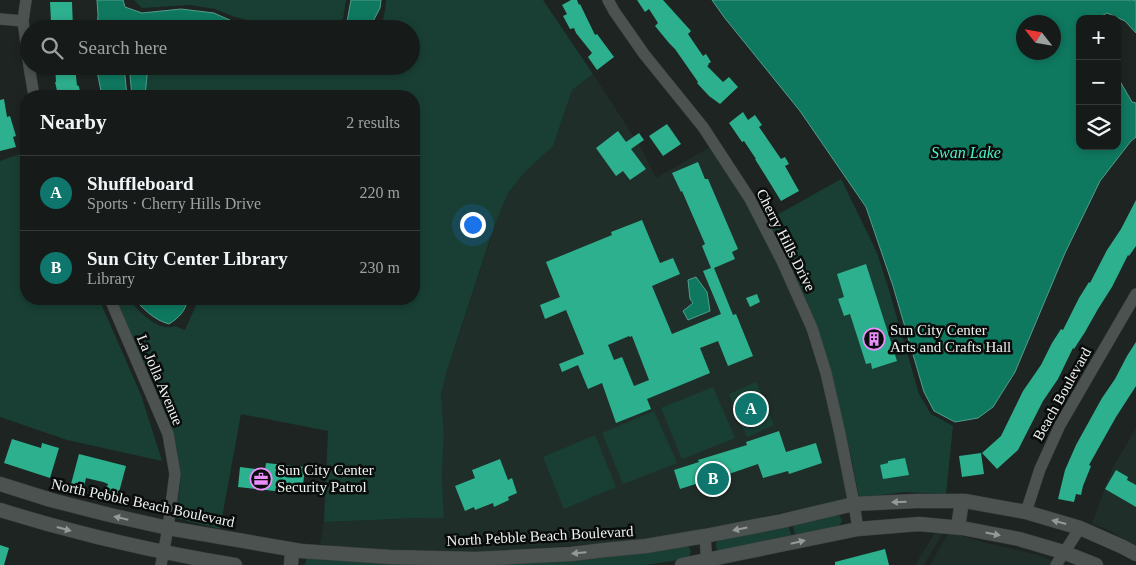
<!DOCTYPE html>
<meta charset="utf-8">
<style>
:root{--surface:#161b19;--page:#1f2422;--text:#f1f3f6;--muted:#9ea1a2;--line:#353938;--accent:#0f766e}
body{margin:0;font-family:"Times New Roman",serif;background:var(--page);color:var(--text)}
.controls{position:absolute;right:15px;top:15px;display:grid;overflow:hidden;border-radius:10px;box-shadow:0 2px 8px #0003}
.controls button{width:45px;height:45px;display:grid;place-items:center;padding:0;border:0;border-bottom:1px solid var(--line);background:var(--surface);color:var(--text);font:25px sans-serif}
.compass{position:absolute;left:1016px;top:15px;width:45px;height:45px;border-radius:50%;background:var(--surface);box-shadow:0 2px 8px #0003;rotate:301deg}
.you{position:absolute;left:472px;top:224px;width:18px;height:18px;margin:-12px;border:4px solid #fff;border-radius:50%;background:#1a73e8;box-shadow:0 0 0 8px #1a73e833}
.badge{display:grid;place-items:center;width:32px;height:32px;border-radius:50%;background:var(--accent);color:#fff;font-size:16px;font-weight:700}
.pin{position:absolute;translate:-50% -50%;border:2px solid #fff;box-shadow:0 1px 5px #0006}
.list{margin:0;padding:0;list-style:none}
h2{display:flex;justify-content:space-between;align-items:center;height:65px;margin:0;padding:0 20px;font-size:21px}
h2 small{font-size:16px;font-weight:400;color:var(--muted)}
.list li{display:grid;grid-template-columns:32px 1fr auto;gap:15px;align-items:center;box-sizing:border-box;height:75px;padding:0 20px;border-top:1px solid var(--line)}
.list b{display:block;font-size:19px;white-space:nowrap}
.list p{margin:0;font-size:16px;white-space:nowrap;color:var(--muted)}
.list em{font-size:16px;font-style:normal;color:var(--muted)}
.icon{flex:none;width:28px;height:28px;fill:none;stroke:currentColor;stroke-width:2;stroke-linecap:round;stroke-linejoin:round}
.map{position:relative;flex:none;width:1136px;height:565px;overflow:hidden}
.search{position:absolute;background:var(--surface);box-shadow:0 2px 8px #0003;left:20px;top:20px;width:400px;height:55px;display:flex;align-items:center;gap:12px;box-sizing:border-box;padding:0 18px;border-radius:28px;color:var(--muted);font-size:19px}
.panel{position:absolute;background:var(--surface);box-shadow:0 2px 8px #0003;left:20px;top:90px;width:400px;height:215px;border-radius:20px}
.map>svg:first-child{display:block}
.built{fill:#202e29}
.green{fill:#193f34}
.water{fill:#0f7960;stroke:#529e8c;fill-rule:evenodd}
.building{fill:#2db08e;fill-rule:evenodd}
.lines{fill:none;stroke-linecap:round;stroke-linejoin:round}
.minor-casing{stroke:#3a403e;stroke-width:12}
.tertiary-casing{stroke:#3a403e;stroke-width:15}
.minor{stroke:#4b5250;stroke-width:11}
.tertiary{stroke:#4b5250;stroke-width:14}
.oneway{fill:#949a98}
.labels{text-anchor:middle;stroke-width:5;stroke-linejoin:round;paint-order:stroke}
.street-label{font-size:15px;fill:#eef3f1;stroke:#090c0b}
.poi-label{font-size:15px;fill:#eef3f1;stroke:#090c0b;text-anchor:start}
.water-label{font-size:16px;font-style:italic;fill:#4af3c7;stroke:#090c0b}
</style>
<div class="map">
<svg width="1136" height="565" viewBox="0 0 1136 565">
<rect width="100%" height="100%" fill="#1d2421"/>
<!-- built -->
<g class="built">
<polygon points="593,74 641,148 656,178 710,147 745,202 777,262 806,329 820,374 835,435 848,499 761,517 704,531 628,541 481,553 371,551 320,544 324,522 444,517 442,476 444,434 441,394 447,370 498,217 508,193 524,173 553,146 572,90"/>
<polygon points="1136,428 1136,546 1107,529 1092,524 1112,469"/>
<polygon points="936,531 944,531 924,565 915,565"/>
<polygon points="949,532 986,543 1038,555 1062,565 930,565"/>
</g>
<!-- green -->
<g class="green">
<polygon points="134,0 346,0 343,19 336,23 300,28 254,22 235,17 215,9 190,5 142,8"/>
<path d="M386,0H543L593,74L572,90L553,146L524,173L508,193L498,217L491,236L447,370L441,394L444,434L442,476L444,518H418L324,522L328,431L241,414L220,529L176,518L181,475L173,432L116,299H129C137,311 160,333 175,326L185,330L197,303V299H414V96H145L148,66H411V29H380C383,21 386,8 386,0Z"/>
<polygon points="26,152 26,299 99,299 141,395 162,461 67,440 0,417 0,161"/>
<polygon points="841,179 866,230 877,253 888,287 919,394 931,414 953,426 946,494 905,492 859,498 852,461 831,373 787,259 768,220"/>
<polygon points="756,382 774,425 747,437 729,394"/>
<polygon points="713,387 735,438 682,459 661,408"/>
<polygon points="654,411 677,463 623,484 602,433"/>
<polygon points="595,435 616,487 564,509 543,457"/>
<polygon points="837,514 840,516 842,521 839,526 796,537 792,524"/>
<path d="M788,524L792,538L721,553C717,550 715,548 716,543L720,539Z"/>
<polygon points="686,546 689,547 691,551 689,557 686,559 645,565 463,565"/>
<polygon points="308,558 430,564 432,565 305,565 306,560"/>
</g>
<!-- water -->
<g class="water">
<polygon points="97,0 123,0 125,7 142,13 181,9 214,13 243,26 268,29 178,27 171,29 97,29 98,15"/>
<polygon points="351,0 381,0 380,8 369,29 333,29 346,27"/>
<path d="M712,0H1133L1136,1V33L1125,21L1107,13L1096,19H1080V146H1117V76L1132,102L1136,103V137L1131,141L1100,181L1065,253L1015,372L993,407L978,418L955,422L934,411L924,392L893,286L866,207L800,111L724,17ZM1024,22H1054V52H1024Z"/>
<polygon points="96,66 124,66 127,96 102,96"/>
<polygon points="129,66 148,66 145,96 132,96"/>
<polygon points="696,277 707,292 710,311 688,320 683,311 693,303 690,299 688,280"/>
<path d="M134,299H188C185,311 180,317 169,324C154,320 145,310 134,299Z"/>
</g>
<!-- building -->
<g class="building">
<polygon points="571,0 577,0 579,5 580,4 595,35 597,34 614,57 597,70 588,57 592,53 576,33 574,28 570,29 563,16 567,14 562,5"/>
<polygon points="637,0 663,0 691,31 688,34 703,56 706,54 711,62 708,64 709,65 707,66 723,82 729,77 738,87 720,104 709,96 697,83 698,82 675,49 669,43 655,26 658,23 649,9 645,12"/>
<polygon points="50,2 72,2 73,28 72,29 53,29 53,22 51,22"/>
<polygon points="55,66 75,66 77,86 78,85 79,87 81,96 61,96 60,94 58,95 55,82 56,82"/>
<polygon points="4,99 7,117 10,116 16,136 13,137 16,147 0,151 0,100"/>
<polygon points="743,112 748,120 755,115 762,125 759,127 781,159 785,157 789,164 785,166 799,191 781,201 765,175 755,159 756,159 744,141 742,142 729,123"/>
<polygon points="667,124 681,144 663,156 649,136"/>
<polygon points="618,131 626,142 639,133 644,140 631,149 646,169 630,180 623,171 616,176 596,148"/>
<path d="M698,162L705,179H708L738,249L732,252L735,259L714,268L733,315L736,314L753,356L728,366L718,341L700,348L710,373L647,399L651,409L616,423L602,383L588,389L578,365L562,372L559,364L584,354L566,310L545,319L540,305L560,297L546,262L612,235L611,232L642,220L660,263L673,258L680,274L652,286L672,334L721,314L703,271L711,268L702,246L705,244L682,191L681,192L672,173ZM629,336L630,337L632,336L649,380L634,386L622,357L614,360L608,345Z"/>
<polygon points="1136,200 1136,246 1129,256 1128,255 1112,287 1098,309 1085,332 1074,349 1073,348 1058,379 1043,401 1018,450 997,469 982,453 1001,436 1023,391 1041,365 1052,343 1061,329 1063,330 1079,298 1089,282 1090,283 1107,250 1121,229"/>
<polygon points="866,264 897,361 872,369 871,363 866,364 850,314 844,316 838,299 844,297 837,274"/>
<polygon points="757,294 760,302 750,307 746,298"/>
<polygon points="1136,342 1136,386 1116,417 1089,465 1091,466 1083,486 1081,495 1076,494 1074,502 1058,499 1065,470 1076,445 1102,398 1115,379 1127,356"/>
<polygon points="779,431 786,452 816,443 822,463 789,474 788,471 763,478 758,464 720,477 722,483 707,488 705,481 680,489 674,470 699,462 698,460 747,445 746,442"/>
<polygon points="12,439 41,448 42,443 59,448 50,478 4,463"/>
<polygon points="981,453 984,474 962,477 959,456"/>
<polygon points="79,454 126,466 118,496 105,492 108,484 103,482 86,478 84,487 71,484"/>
<polygon points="905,458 909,475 883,479 880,465 888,463 888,461"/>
<polygon points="500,459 508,480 512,478 517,493 508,497 509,500 494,507 493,503 475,510 474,507 465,511 455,486 475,478 472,470"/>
<polygon points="266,463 305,467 302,494 238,487 240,467 265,470"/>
<polygon points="1116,470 1128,477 1127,480 1136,485 1136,507 1105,489"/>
<polygon points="0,545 9,548 4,565 0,565"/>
<polygon points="885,549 889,565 835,565 835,562"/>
</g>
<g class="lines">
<!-- minor casing -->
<g class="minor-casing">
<g id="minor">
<polyline points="26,0 23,21 29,65"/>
<polyline points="608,0 614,11 644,54 703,127 750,199 782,261 812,328 826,373 840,434 854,504 858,529"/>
<polyline points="0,19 23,21"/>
<polyline points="29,66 34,96"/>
<polyline points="110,299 168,434 175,474 168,528 161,565"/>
<polyline points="1026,512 1040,469 1060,425 1136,294"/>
<polyline points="705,536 707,565"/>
<polyline points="1056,565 1080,528"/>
</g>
</g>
<!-- tertiary casing -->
<g class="tertiary-casing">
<g id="tertiary">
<polyline points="0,484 51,500 110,515 168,528 301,551 390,557 476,559 571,554 605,550 646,546 705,536 782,521 854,504 916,501 965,501 1026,512 1080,528 1123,547 1136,554"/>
<path d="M0,510C77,534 155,552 235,565"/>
<polyline points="958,527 962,501"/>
<polyline points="291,565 292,550"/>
<polyline points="682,565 858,529 919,524 962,528 1019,539 1063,552 1096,565"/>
</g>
</g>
<!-- minor -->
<use href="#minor" class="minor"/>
<!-- tertiary -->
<use href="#tertiary" class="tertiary"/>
</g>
<!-- one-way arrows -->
<defs><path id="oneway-solid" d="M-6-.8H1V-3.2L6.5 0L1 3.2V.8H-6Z" transform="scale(1.25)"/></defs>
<g class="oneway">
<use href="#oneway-solid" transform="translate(899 502) rotate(178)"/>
<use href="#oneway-solid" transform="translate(121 518) rotate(-167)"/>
<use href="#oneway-solid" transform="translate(1059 522) rotate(-165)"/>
<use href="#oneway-solid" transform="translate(64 529) rotate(15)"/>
<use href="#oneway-solid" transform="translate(740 529) rotate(169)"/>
<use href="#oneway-solid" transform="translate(993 534) rotate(11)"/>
<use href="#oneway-solid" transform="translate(798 542) rotate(-13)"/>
<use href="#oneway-solid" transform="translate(579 553) rotate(175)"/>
</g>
<!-- icons -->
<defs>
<g id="building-ring" transform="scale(1.125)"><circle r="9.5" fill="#090c0b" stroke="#eb8dfc" stroke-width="1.5"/><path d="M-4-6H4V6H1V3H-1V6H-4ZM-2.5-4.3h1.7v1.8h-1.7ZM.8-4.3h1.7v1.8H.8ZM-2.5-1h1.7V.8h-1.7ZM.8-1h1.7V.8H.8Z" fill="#eb8dfc"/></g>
<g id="office-ring" transform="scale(1.125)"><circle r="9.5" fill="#090c0b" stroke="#eb8dfc" stroke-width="1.5"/><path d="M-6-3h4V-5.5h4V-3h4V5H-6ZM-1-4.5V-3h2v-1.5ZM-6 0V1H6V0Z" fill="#eb8dfc"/></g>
</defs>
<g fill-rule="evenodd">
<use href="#building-ring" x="874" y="339"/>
<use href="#office-ring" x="261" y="479"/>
</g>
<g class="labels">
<!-- street labels -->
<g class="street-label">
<text transform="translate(786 240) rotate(63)" y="5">Cherry Hills Drive</text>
<text transform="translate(160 380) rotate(67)" y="5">La Jolla Avenue</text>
<text transform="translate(1062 394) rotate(-61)" y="5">Beach Boulevard</text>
<text transform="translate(143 503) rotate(12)" y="5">North Pebble Beach Boulevard</text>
<text transform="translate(540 536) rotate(-3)" y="5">North Pebble Beach Boulevard</text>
</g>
<!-- poi labels -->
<g class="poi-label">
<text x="890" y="335">Sun City Center<tspan x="890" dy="17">Arts and Crafts Hall</tspan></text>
<text x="277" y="475">Sun City Center<tspan x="277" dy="17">Security Patrol</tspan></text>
</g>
<!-- water labels -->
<g class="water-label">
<text x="966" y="158">Swan Lake</text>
</g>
</g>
</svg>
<div class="controls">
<button>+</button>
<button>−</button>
<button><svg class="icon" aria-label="layers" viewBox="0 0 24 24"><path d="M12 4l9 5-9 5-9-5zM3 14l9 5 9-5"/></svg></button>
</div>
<svg class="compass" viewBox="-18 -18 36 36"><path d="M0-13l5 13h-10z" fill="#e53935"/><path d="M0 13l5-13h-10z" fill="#9ea1a2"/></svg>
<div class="you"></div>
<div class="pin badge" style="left:751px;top:409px">A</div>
<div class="pin badge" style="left:713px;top:479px">B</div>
<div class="search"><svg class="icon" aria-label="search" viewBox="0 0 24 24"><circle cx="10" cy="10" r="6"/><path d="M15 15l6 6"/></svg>Search here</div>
<section class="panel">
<h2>Nearby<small>2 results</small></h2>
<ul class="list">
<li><span class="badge">A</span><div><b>Shuffleboard</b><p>Sports · Cherry Hills Drive</p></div><em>220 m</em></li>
<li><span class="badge">B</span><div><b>Sun City Center Library</b><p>Library</p></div><em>230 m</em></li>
</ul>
</section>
</div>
